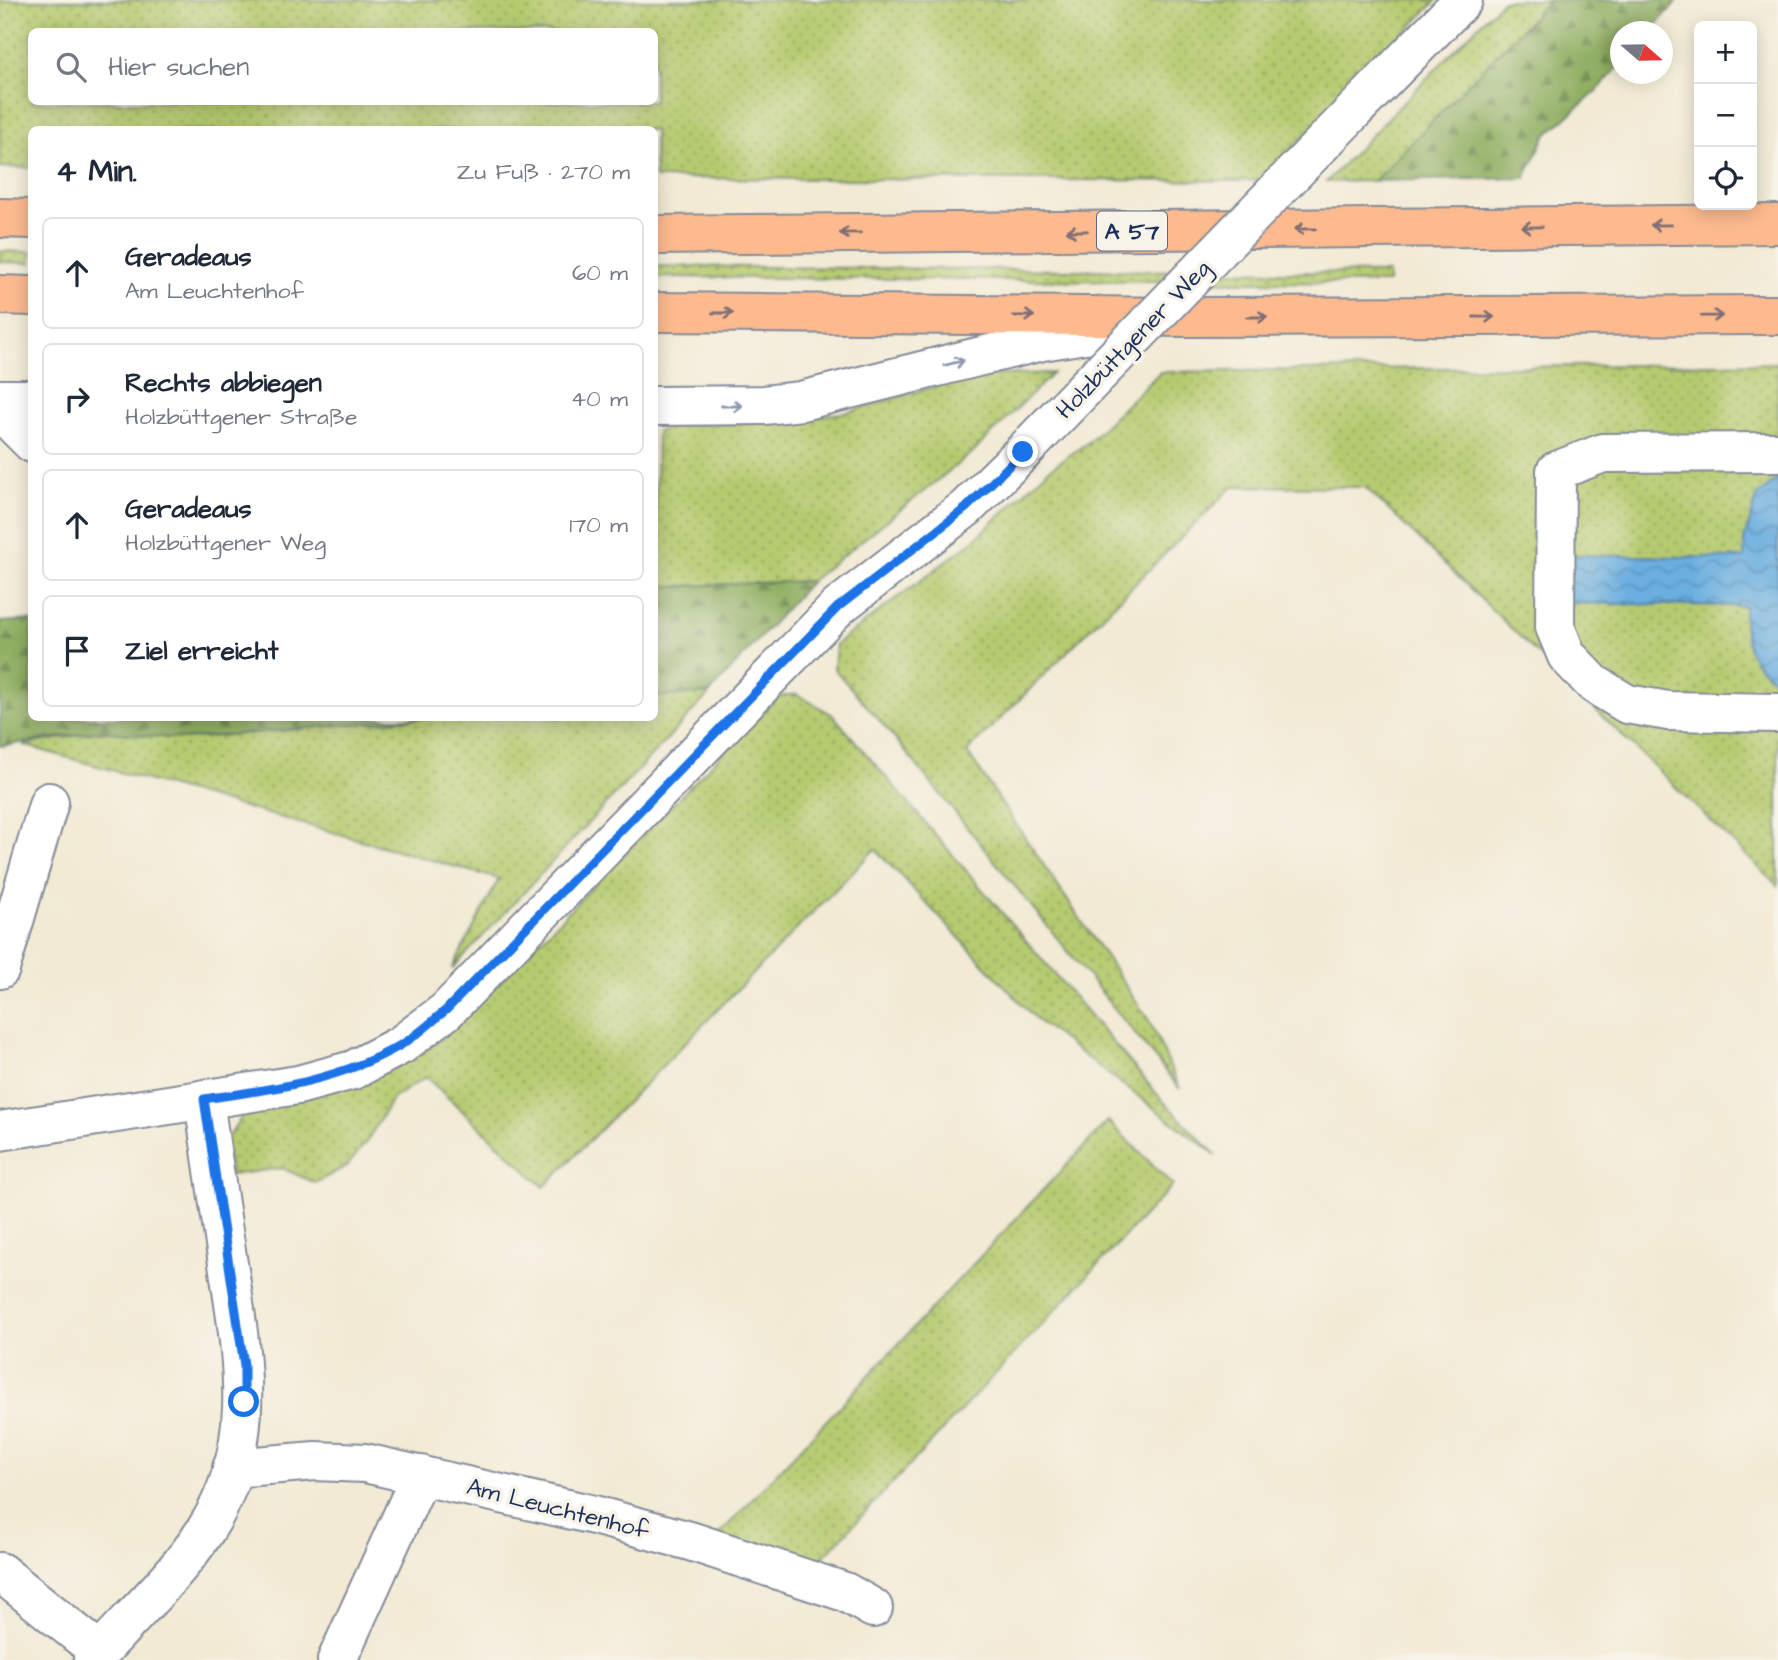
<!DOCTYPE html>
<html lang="de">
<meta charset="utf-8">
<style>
:root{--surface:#fff;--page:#f2f2f3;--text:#1f2937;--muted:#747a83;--line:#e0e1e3}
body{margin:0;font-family:"Architects Daughter",sans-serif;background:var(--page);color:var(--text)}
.controls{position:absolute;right:21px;top:21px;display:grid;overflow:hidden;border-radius:10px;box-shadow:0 4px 18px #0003}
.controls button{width:63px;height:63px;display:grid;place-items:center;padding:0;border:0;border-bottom:2px solid var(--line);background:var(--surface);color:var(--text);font:35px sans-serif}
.compass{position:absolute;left:1610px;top:21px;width:63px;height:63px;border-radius:50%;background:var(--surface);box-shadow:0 4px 18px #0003;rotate:110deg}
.stop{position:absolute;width:21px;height:21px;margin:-16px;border:5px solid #1a73e8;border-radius:50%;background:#fff}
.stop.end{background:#1a73e8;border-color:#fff;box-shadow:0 2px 7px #0008}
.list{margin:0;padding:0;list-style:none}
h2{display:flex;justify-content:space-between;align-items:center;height:91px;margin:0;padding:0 28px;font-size:30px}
h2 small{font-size:23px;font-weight:400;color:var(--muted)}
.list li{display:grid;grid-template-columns:46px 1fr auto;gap:21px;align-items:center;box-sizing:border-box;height:112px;margin:0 14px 14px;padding:0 14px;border:2px solid var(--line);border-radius:10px}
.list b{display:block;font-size:26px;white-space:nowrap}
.list p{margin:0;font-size:23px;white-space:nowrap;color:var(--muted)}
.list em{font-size:23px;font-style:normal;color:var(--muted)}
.icon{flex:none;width:38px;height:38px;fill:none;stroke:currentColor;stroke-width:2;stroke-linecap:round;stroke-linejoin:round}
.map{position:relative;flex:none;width:1778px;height:1660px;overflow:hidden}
.search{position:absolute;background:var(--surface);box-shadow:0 4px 18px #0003;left:28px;top:28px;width:630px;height:77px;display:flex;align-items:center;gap:18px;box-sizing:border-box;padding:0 24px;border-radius:10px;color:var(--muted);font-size:26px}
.panel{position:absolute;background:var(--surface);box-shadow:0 4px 18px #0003;left:28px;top:126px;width:630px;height:595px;border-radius:10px}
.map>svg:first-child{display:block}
.grass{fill:url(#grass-dots);stroke:#687d66;stroke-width:2;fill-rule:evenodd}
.forest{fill:url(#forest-firs);stroke:#566f60;stroke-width:2}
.water{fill:url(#water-waves);stroke:#426f9f;stroke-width:2}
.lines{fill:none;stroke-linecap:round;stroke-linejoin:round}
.minor-casing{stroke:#868c99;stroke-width:42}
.highway-casing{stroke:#868c99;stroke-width:42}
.minor{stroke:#fff;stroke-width:38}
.highway{stroke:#fcba8e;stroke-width:38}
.minor-bridge-casing{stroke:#868c99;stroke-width:42;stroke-linecap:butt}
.minor-bridge{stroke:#fff;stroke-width:38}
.oneway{stroke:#806e74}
.oneway2{stroke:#8d97ae}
.route{stroke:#1a73e8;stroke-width:9}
.labels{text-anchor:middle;stroke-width:7;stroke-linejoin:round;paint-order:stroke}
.shield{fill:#f7f3e8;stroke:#5d6a87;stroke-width:2}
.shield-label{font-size:23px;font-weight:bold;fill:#1b2f5e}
.street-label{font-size:24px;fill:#1b2f5e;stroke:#f7f3e8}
</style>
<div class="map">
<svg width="1778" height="1660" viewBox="0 0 1778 1660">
<defs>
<pattern id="grass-dots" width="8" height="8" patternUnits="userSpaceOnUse" patternTransform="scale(1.75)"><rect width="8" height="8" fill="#b6cb6f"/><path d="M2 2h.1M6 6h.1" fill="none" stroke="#93a55e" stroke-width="1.8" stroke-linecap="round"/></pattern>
<pattern id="forest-firs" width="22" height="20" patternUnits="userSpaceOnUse" patternTransform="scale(1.75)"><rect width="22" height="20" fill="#90af62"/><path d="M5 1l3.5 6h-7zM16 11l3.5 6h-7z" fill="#758f54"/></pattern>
<pattern id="water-waves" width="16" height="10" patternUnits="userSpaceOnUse" patternTransform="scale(1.75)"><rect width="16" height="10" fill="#6aafe0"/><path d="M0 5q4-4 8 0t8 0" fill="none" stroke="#568fb9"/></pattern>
</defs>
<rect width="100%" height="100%" fill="#f7f3e8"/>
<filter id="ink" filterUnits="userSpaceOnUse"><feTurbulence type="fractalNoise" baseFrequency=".0143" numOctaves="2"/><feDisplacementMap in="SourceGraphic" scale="14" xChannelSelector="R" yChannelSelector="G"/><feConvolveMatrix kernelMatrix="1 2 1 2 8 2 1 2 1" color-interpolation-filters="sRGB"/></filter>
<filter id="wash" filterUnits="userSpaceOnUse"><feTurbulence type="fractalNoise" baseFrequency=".00686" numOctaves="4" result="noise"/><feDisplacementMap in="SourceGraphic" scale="28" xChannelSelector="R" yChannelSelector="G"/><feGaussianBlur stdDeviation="1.57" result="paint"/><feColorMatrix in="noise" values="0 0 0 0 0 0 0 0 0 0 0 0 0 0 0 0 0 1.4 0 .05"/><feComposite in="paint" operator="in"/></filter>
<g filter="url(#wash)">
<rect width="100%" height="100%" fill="#f2ead4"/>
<!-- grass -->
<g class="grass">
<path d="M0,0H1437L1260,181L655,178L654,130H32L31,168L0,167ZM32,32H654V102H32Z"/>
<polygon points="1503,0 1550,0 1374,181 1326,182"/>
<polygon points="0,251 31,252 31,263 0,262"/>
<polygon points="655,266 1388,273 1388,283 655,277"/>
<polygon points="1778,363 1778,886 1365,487 1233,486 967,752 1150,1022 1180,1089 888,730 834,669 836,644 973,541 1048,470 1087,443 1160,372"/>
<polygon points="1053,373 973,452 811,581 655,587 657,431 693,424 773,423 848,412 969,376"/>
<polygon points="710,693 452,969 499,879 23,745 101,731 183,739 422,718 654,718 655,697"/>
<polygon points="796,694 833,715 1163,1101 1216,1155 1037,1020 875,849 544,1187 426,1077 393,1098 367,1141 347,1166 315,1183 282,1168 230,1175 226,1140 246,1110 411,1060 453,1030 777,697"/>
<polygon points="1108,1121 1173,1185 809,1572 714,1540"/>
</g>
<!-- forest -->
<g class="forest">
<polygon points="1550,0 1679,0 1650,31 1620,32 1620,65 1597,91 1545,136 1525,178 1374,181"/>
<polygon points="811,581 710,693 655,697 655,587"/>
<polygon points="31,620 32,718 422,718 183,739 101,731 0,746 0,622"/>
</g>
<!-- water -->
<path class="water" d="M1778,478V682C1746,661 1744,643 1744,606L1568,603V555L1744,558V540L1757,497Z"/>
</g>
<g filter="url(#ink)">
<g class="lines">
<!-- minor casing -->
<g class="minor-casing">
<g id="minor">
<polyline points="1348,117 1463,0"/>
<polyline points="0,399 32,399"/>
<polyline points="654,406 764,405 801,401 1042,341 1128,327"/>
<polyline points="0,411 32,443"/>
<polyline points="1778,452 1603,453 1556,471 1555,627 1567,656 1594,684 1627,704 1668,711 1778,713"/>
<polyline points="0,969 49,802"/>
<polyline points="0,1131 298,1085 353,1070 401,1045 446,1011 838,607 966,508 1023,452"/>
<polyline points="232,1468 315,1461 365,1463 594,1515 690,1541 845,1592 873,1608"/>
<polyline points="0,1572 100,1652"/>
<path d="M93,1660C130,1617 174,1579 205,1531C261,1445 241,1351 227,1257C219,1204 211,1152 204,1099"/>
<polyline points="337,1660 421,1475"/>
</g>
</g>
<!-- highway casing -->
<g class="highway-casing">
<g id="highway">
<polyline points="0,218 32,219"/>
<polyline points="654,235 1778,224"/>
<polyline points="0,295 32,296"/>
<polyline points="654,312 1188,317 1778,315"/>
</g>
</g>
<!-- minor -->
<use href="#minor" class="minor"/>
<!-- highway -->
<use href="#highway" class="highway"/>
<!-- minor-bridge casing -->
<g class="minor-bridge-casing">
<polyline id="minor-bridge" points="1023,452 1348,117"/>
</g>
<!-- minor-bridge -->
<use href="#minor-bridge" class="minor-bridge"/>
</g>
<!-- one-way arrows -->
<defs><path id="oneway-shaft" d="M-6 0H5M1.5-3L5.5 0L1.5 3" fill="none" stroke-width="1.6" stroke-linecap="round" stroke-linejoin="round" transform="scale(1.75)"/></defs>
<g class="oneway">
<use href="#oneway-shaft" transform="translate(1661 225) rotate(179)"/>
<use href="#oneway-shaft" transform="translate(1532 227) rotate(179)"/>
<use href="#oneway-shaft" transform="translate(1305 229) rotate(179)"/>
<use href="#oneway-shaft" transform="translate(1077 231) rotate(179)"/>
<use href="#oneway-shaft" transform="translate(850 233) rotate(179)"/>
<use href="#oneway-shaft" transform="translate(723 313)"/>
<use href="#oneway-shaft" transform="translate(1024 316)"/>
<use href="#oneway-shaft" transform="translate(1712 316) rotate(-1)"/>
<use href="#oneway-shaft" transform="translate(1257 317)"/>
<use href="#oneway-shaft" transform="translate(1484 317)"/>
</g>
<g class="oneway2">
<use href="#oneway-shaft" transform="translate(954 363) rotate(-15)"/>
<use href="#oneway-shaft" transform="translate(732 406)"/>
</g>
</g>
<g class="lines" filter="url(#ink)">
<!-- route -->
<path class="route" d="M244,1402V1365L204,1099C272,1089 338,1081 399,1046C416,1037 431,1022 446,1010L838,607L966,508L1023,452"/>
</g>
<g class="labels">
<!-- shield labels -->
<rect class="shield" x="1097" y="211.5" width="70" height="39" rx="5"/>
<g class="shield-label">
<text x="1132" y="239">A 57</text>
</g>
<!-- street labels -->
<g class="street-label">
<text transform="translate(1133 339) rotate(-46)" y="8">Holzbüttgener Weg</text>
<text transform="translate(558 1508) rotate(14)" y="8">Am Leuchtenhof</text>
</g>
</g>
</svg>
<div class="controls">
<button>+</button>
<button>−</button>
<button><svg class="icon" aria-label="locate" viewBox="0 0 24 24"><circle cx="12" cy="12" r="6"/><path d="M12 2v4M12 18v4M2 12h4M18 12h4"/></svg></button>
</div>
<svg class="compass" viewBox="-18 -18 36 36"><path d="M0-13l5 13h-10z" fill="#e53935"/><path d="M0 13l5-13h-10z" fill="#747a83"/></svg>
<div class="stop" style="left:244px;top:1402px"></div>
<div class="stop end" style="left:1023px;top:452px"></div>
<div class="search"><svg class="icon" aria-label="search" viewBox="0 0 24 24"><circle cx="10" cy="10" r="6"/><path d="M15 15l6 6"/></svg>Hier suchen</div>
<section class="panel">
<h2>4 Min.<small>Zu Fuß · 270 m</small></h2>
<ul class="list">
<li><svg class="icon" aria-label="ahead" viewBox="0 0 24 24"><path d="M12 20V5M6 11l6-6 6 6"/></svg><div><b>Geradeaus</b><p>Am Leuchtenhof</p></div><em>60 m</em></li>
<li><svg class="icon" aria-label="right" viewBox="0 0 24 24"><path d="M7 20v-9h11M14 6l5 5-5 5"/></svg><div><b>Rechts abbiegen</b><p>Holzbüttgener Straße</p></div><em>40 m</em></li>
<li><svg class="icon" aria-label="ahead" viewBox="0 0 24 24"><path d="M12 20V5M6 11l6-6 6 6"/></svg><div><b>Geradeaus</b><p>Holzbüttgener Weg</p></div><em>170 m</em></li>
<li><svg class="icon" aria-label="arrive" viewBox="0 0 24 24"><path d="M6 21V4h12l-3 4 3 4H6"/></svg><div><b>Ziel erreicht</b></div></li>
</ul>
</section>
</div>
